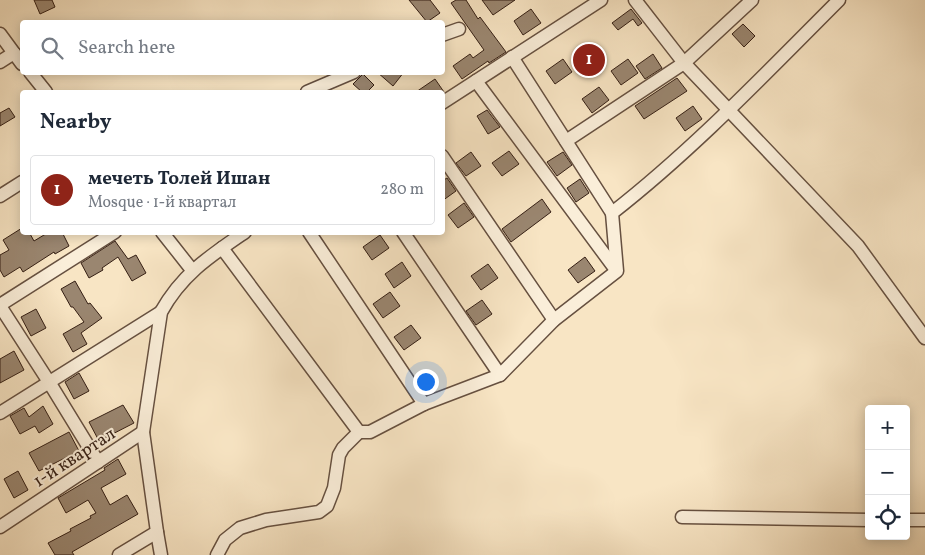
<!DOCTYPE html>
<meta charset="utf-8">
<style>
:root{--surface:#fff;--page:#f2f2f3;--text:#1f2937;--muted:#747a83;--line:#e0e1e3;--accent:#8f2418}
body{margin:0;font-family:Vollkorn,serif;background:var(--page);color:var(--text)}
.controls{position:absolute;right:15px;bottom:15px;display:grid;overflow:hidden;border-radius:5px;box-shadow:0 2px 12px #0003}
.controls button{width:45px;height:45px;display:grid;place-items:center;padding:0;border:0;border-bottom:1px solid var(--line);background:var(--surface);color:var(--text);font:25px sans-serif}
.you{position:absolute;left:425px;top:381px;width:18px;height:18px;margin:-12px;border:4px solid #fff;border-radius:50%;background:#1a73e8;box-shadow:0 0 0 8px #1a73e833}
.badge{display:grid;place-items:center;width:32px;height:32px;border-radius:50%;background:var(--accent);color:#fff;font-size:16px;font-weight:700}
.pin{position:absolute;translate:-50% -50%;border:2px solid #fff;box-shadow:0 1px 5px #0006}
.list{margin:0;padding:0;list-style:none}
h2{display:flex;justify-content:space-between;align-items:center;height:65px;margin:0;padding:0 20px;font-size:21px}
h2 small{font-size:16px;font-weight:400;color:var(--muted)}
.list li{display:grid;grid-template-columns:32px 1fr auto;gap:15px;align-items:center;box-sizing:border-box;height:70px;margin:0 10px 10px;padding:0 10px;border:1px solid var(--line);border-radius:5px}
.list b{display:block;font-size:19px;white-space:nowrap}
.list p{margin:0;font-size:16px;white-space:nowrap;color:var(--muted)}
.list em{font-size:16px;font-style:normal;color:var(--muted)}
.icon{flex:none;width:28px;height:28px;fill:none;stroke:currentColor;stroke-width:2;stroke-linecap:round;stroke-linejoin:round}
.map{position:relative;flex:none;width:925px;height:555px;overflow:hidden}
.search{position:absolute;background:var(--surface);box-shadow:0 2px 12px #0003;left:20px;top:20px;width:425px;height:55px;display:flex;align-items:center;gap:12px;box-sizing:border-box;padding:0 18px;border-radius:5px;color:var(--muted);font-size:19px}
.panel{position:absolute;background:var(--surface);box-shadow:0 2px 12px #0003;left:20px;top:90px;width:425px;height:145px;border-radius:5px}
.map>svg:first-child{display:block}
.building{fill:#9a8670;stroke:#351f14}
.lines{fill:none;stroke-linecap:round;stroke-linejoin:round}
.minor-casing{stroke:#665040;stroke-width:15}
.minor{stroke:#faeed9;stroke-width:12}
.labels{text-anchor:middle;stroke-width:4;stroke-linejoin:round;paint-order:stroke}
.street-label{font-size:18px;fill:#351f14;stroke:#faeed9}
</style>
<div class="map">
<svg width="925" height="555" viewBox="0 0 925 555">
<rect width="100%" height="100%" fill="#f8e5c4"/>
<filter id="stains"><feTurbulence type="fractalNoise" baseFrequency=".004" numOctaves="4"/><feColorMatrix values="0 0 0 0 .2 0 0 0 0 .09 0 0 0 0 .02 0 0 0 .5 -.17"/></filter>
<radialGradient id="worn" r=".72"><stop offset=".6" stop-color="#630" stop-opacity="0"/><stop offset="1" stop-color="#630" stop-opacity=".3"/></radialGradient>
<!-- building -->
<g class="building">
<polygon points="34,0 52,0 55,7 40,14"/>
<polygon points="409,0 430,0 440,13 427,22"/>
<polygon points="456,0 466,0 478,19 480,17 506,52 489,63 488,61 462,79 453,66 470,54 473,58 484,50 451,3"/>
<polygon points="482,0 515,0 493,15"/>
<polygon points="531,9 541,23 523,35 514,21"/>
<polygon points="631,9 642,23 638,26 633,19 618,30 612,23"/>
<polygon points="743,24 755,36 744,47 732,34"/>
<polygon points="589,44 603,51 590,77 576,70"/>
<polygon points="653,54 662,68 645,79 636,66"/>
<polygon points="563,59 572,72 555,84 546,71"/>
<polygon points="628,59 638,73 621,85 611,71"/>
<polygon points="377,72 404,72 393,86"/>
<polygon points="363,74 374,85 367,92 362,92 353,84"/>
<polygon points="677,78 687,91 644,119 635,106"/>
<polygon points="435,79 444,92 416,92"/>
<polygon points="599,87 609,100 592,113 582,99"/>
<polygon points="693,106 702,119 685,131 676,118"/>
<polygon points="9,108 15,117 0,126 0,113"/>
<polygon points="487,110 500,127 488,134 477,116"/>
<polygon points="509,151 519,164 502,176 492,163"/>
<polygon points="471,152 481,166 466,176 456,163"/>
<polygon points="563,152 572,165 557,176 547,162"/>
<polygon points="447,178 456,191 442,201 442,181"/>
<polygon points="580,179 589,193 576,202 567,188"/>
<polygon points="542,199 551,212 511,242 502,229"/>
<polygon points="464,203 474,217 458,228 448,215"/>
<polygon points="22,228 22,232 29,232 34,241 49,232 62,232 69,246 55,254 54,252 23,272 20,267 4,277 0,270 0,255 9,250 3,240"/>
<polygon points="380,235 389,248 372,260 363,247"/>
<polygon points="115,241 128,259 136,255 146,273 132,281 118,257 102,268 103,270 89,278 81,263"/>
<polygon points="585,257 595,271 578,283 568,270"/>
<polygon points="402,262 411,276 394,288 385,274"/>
<polygon points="488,264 498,278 481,290 471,276"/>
<polygon points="75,281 88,304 90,303 102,318 81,333 87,344 73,352 63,334 84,322 73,307 71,307 61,289"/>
<polygon points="390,292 400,306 383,318 373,304"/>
<polygon points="482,300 492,314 476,325 466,311"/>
<polygon points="36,309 46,328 31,336 21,317"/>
<polygon points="411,325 421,338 404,350 394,337"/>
<polygon points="14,351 24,370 0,383 0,359"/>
<polygon points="79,373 89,391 74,399 65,382"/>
<polygon points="123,405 134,423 99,441 89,422"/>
<polygon points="43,406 53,424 39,433 35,426 20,434 10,416 24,408 29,417"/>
<polygon points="69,432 79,451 39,471 29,453"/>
<polygon points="118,459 126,474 101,488 110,505 127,495 138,514 72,552 74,555 55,555 48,543 71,531 70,529 91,518 90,516 96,513 88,500 66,513 58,498 105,470 104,468"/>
<polygon points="18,471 28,490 14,498 4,479"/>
</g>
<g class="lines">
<!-- minor casing -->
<g class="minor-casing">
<g id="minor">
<polyline points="635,0 684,63 858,246 925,338"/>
<polyline points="0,34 22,64"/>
<polyline points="442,35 459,29"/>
<polyline points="512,57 612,213"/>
<polyline points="0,62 14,53"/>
<polyline points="30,72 46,92"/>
<polyline points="476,81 616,270"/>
<polyline points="307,92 354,72"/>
<polyline points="442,103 601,0"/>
<polyline points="566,141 684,63 752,0"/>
<polyline points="442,156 554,320"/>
<polyline points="0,196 22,182"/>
<polyline points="162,232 192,270"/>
<polyline points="309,232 424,404"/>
<polyline points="403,232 500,375"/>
<path d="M222,248L359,432H370L424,404L500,375L554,320L617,271L612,213C694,149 766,73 839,0"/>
<polyline points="0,305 115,232"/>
<polyline points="0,306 49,382 98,462"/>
<polyline points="0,413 161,312"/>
<polyline points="682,517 869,520"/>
<polyline points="906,520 925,520"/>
<polyline points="0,527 143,432"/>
<polyline points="157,532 161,555"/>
<path d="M119,555L157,532L143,432L161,312C182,274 210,256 245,232"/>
<polyline points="217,555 225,540 240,528 266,520 319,512 327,506 334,488 339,455 343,448 359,432"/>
</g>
</g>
<!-- minor -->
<use href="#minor" class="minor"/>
</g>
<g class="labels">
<!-- street labels -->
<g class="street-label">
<text transform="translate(74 457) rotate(-33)" y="6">1-й квартал</text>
</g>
</g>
<rect width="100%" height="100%" filter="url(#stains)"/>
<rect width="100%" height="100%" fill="url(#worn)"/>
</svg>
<div class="controls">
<button>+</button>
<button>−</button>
<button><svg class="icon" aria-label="locate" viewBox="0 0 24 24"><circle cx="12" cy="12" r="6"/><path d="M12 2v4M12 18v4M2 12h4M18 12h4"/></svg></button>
</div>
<div class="you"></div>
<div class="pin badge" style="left:589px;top:60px">1</div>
<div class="search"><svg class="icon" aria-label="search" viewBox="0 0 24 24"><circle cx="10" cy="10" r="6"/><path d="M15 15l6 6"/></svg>Search here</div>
<section class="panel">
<h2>Nearby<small></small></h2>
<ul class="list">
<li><span class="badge">1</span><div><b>мечеть Толей Ишан</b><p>Mosque · 1-й квартал</p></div><em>280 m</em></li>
</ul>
</section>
</div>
